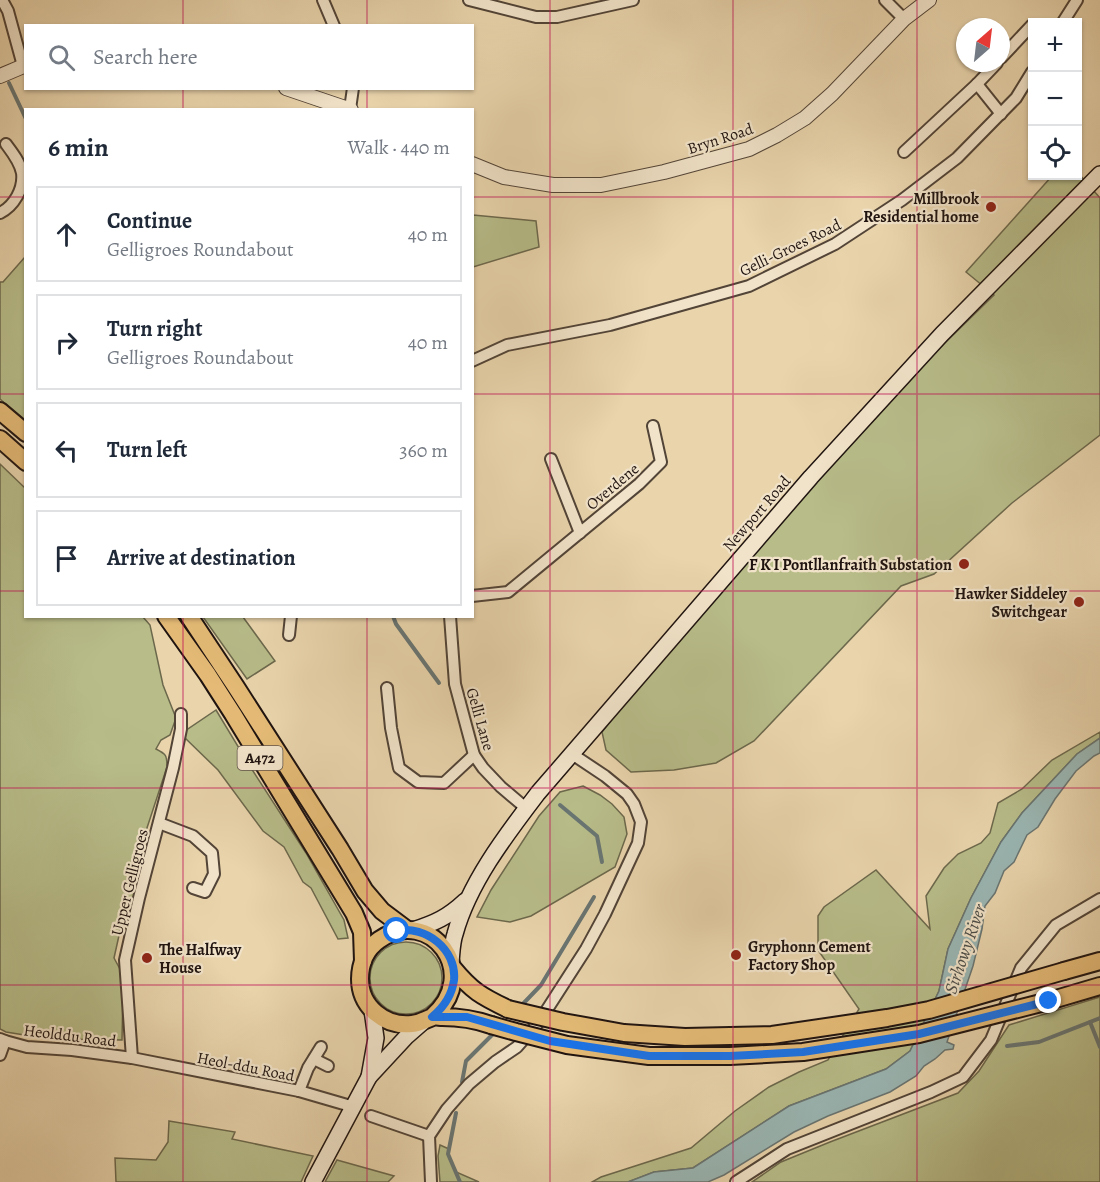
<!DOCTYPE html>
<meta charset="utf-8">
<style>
:root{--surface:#fff;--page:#f6f6f7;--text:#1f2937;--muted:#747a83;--line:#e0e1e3}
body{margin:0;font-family:Alegreya,serif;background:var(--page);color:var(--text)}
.controls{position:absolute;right:18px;top:18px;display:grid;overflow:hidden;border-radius:0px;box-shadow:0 2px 4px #0004}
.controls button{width:54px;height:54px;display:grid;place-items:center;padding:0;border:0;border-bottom:2px solid var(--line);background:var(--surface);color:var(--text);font:30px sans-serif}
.compass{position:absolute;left:956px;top:18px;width:54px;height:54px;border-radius:50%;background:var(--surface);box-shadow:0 2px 4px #0004;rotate:28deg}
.stop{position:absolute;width:18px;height:18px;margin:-14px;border:4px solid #1a73e8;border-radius:50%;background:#fff}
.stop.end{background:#1a73e8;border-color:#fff;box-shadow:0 2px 6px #0008}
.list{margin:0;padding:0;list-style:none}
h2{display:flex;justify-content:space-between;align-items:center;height:78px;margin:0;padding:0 24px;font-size:26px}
h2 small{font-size:20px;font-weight:400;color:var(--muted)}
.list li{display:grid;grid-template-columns:39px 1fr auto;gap:18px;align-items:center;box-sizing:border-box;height:96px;margin:0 12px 12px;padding:0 12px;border:2px solid var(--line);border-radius:0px}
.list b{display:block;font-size:22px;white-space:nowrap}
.list p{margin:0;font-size:20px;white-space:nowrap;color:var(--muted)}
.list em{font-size:20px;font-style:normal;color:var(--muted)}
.icon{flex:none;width:33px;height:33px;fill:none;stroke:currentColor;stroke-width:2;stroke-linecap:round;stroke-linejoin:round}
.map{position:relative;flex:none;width:1100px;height:1182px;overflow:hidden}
.search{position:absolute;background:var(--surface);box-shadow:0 2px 4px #0004;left:24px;top:24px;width:450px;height:66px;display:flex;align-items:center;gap:15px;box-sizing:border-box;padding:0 21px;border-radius:0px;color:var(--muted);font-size:22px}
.panel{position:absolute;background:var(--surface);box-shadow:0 2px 4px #0004;left:24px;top:108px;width:450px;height:510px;border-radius:0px}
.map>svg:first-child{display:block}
.green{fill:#b7bc89;stroke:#6c684c;stroke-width:1.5}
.water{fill:#9ab6b3;stroke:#697572;stroke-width:1.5}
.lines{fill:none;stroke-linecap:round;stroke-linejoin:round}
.stream{stroke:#697572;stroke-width:4}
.minor-casing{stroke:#524437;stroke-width:14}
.tertiary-casing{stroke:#524437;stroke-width:16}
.secondary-casing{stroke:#201410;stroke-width:18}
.primary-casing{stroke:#201410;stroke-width:20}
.minor{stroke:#f1e3c9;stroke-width:10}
.tertiary{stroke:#f1e3c9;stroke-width:14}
.secondary{stroke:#f1e3c9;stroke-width:15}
.primary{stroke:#e4ba76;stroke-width:16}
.primary-bridge-casing{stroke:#201410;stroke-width:20;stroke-linecap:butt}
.primary-bridge{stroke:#e4ba76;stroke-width:16}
.route{stroke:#1a73e8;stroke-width:8}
.grid{fill:none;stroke:#c2185b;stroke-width:1.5;stroke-opacity:0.55}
.poi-dot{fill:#8f2418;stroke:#f1e3c9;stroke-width:2}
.labels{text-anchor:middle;stroke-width:4.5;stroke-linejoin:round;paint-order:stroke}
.shield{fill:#f1e3c9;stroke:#5f5248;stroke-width:1.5}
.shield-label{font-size:15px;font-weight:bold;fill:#201410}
.street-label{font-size:16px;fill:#201410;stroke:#f1e3c9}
.poi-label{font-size:16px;font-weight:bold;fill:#201410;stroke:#f1e3c9;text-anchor:end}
.water-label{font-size:18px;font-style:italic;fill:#4b4d49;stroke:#f1e3c9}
</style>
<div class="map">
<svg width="1100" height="1182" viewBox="0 0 1100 1182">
<rect width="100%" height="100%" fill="#e9d4ac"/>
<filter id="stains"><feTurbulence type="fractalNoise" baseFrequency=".00333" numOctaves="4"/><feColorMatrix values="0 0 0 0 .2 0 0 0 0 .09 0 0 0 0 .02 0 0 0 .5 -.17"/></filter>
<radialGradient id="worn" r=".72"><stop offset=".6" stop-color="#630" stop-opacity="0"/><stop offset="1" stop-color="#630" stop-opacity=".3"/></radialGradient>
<!-- green -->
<g class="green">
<polygon points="1078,173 1100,198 1100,435 1012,503 934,574 901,586 754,741 716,763 674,770 631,772 606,750 602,732 620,709 826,467 912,375 994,295 966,272 1052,176 1078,176"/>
<polygon points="473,215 536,221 539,247 473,267"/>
<polygon points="25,257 25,422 0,399 0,282 3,282"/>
<path d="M0,464L25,488L26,616L143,617L150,625L163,685L176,718L170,735L161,740L156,749C166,754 167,755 167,767L145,834L134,896L120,931L114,958L121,971L123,990L122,1040L49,1039L6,1032L0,1029Z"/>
<polygon points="203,617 243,617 275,661 247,679"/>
<polygon points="216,710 251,768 306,853 344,920 348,938 338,939 311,888 303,882 284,847 263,831 218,770 184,737 185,731"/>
<polygon points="1100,732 1100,738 1077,754 1022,813 1001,842 971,898 948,949 939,991 910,1051 886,1069 789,1106 693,1168 654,1172 628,1182 592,1182 601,1177 691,1148 735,1111 769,1087 799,1072 828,1060 859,1009 818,950 818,916 824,907 876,870 930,929 926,896 944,868 958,854 981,843 990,833 998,803 1022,789 1052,760"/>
<polygon points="583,786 600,795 612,804 624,817 627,834 615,867 531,916 510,922 477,917 491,890 539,816 560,792"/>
<circle cx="406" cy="978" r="36"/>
<polygon points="1100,997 1100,1182 752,1182 781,1162 830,1142 958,1093 979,1071 1009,1025"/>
<polygon points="169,1121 235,1132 232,1139 313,1156 301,1182 116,1182 115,1158 156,1160 168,1142"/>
<polygon points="440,1145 449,1149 448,1154 456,1172 479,1182 440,1182 438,1156"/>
<polygon points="337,1160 394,1176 388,1182 325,1182"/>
</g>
<!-- water -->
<polygon class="water" points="1100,738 1100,753 1094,756 1076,771 1055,799 1038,827 1027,835 1014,862 1004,871 995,893 985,906 982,929 973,966 947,1042 954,1045 953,1049 945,1050 935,1059 924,1066 916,1076 890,1092 828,1116 794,1132 724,1175 708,1182 628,1182 654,1172 693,1168 789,1106 886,1069 910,1051 939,991 948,949 971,898 1001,842 1022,813 1077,754"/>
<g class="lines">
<!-- stream -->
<g class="stream">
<polyline points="9,83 26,119"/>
<polyline points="393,616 396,624 439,683"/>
<polyline points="560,805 597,836 602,862"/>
<polyline points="519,1008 541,985 594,897"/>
<polyline points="1090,1022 1100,1047"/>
<polyline points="1007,1046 1039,1042 1100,1018"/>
<polyline points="462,1082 466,1061 495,1032"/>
<polyline points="456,1113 448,1154 460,1182"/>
</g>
<!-- minor casing -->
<g class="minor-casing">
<g id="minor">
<polyline points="2,0 8,11 23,66"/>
<polyline points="323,0 334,26"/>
<polyline points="469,0 536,17 557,17 633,0"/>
<polyline points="885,0 904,19"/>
<polyline points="1063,22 1077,0"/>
<polyline points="1001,58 1032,25"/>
<polyline points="977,84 1001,114"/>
<polyline points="350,109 353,88"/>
<polyline points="904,152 977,84 997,63"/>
<path d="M0,213C14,206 24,189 22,173C20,162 12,152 6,144"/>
<polyline points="472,361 507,345 610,325 749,286 835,244 902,200 957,158 1016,98 1032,72"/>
<polyline points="551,459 580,533"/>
<polyline points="472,596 508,592 639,484 661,462 653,426"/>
<polyline points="450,616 455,684 474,755 483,768 501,787 527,809"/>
<polyline points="289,635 291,616"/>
<polyline points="387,688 391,728 399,768 418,782 444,783 474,755"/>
<polyline points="159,823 193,836 212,853 214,874 205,892 193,888"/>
<polyline points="0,1039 5,1041 27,1047 72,1050 132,1058 299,1091 354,1107"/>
<polyline points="0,1055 5,1041"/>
<polyline points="132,1058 125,960 139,898 173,768 181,729 181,714"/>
<polyline points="314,1059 328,1066"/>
<polyline points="299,1091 308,1068 321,1047"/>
<polyline points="371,1116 429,1136"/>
<polyline points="431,1182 429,1136 447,1109 469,1084 495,1062 517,1047 539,1022 586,949 605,914 638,843 641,822 634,804 627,794 605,776 572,754"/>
<polyline points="736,1182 787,1149 931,1092 963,1077 991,1040 1021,968 1056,925 1100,899"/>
</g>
</g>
<!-- tertiary casing -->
<g class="tertiary-casing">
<g id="tertiary">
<polyline points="0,76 26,65"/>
<polyline points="286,88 351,110"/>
<polyline points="472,164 504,177 553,185 601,185 664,172 749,149 777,135 805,118 832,94 904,19 929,0"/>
</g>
</g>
<!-- secondary casing -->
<g class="secondary-casing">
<g id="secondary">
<path d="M413,930C435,923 448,917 465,901"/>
<path d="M451,962C452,952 452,943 455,934C469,883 506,835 538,793L811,477L942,334L1100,174"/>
<polyline points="369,1077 376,1038 372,1010"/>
<polyline points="313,1182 369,1077 407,1036 423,1022"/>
</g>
</g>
<!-- primary casing -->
<g class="primary-casing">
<g id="primary">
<polyline points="0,411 26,433"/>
<polyline points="0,439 26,462"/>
<polyline points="166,616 208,675 233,714 354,913 362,932 363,961"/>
<polyline points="189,616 236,687 340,849 365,891 382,911 406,929"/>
<path d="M453,968C472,991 481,996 508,1009"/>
<polyline points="1064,971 1100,961"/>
<polyline points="1049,1001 1100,986"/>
<path d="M432,1017C483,974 430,904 379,940C366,949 360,964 360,979C360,1007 385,1027 412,1024C421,1023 426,1019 433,1017C436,1016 439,1017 442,1017C460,1017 474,1019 491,1025"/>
</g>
</g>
<!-- minor -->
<use href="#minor" class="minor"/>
<!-- tertiary -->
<use href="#tertiary" class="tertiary"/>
<!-- secondary -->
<use href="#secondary" class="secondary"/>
<!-- primary -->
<use href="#primary" class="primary"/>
<!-- primary-bridge casing -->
<g class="primary-bridge-casing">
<g id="primary-bridge">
<polyline points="508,1009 563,1022 624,1033 685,1037 772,1035 887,1018 929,1010 1064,971"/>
<polyline points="491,1025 516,1032 567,1045 649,1056 730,1056 803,1052 919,1034 1049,1001"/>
</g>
</g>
<!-- primary-bridge -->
<use href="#primary-bridge" class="primary-bridge"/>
</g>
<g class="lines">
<!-- route -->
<path class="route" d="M397,931C426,925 457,950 454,980C452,995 444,1007 432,1017H467L550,1041L649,1056H730L803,1052L919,1034L1049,1001"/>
</g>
<!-- grid -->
<path class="grid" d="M183,0V26M367,0V26M550,0V1182M733,0V1182M917,0V1182M183,88V110M367,88V110M0,197H26M472,197H1100M0,394H26M472,394H1100M0,591H26M472,591H1100M183,616V1182M367,616V1182M0,788H1100M0,985H1100"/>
<!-- markers -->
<g class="poi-dot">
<circle cx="991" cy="207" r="6"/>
<circle cx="964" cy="564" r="6"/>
<circle cx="1079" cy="602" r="6"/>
<circle cx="736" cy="955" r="6"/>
<circle cx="147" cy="958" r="6"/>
</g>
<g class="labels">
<!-- shield labels -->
<rect class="shield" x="237.5" y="746" width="45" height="24" rx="4.5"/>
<g class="shield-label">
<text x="260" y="763">A472</text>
</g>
<!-- street labels -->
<g class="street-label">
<text transform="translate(720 138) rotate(-18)" y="6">Bryn Road</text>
<text transform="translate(790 247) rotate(-26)" y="6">Gelli-Groes Road</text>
<text transform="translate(612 486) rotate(-40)" y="6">Overdene</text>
<text transform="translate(756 513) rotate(-49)" y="6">Newport Road</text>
<text transform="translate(481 719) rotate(74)" y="6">Gelli Lane</text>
<text transform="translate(129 882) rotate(-76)" y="6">Upper Gelligroes</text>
<text transform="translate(70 1035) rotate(7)" y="6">Heolddu Road</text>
<text transform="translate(246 1066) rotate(11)" y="6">Heol-ddu Road</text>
</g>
<!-- poi labels -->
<g class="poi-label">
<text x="979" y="204">Millbrook<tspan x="979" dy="18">Residential home</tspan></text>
<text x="952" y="570">F K I Pontllanfraith Substation</text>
<text x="1067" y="599">Hawker Siddeley<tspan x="1067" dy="18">Switchgear</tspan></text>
<text x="748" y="952" text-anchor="start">Gryphonn Cement<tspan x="748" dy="18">Factory Shop</tspan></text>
<text x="159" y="955" text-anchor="start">The Halfway<tspan x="159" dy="18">House</tspan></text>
</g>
<!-- water labels -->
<g class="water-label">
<text transform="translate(965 949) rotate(-71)" y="6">Sirhowy River</text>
</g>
</g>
<rect width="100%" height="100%" filter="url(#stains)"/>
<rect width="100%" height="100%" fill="url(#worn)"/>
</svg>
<div class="controls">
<button>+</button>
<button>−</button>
<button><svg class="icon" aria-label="locate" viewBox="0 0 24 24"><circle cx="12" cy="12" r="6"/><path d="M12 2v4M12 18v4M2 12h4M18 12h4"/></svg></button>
</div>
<svg class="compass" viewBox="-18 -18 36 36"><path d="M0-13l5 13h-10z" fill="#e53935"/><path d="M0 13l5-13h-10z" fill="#747a83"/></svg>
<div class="stop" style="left:397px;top:931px"></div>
<div class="stop end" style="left:1049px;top:1001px"></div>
<div class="search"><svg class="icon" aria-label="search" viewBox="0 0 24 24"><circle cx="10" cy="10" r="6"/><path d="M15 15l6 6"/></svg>Search here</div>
<section class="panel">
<h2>6 min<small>Walk · 440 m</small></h2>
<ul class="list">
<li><svg class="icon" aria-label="ahead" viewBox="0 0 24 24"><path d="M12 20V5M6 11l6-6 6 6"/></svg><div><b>Continue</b><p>Gelligroes Roundabout</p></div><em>40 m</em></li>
<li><svg class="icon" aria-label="right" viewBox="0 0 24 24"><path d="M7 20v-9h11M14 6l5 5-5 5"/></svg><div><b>Turn right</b><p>Gelligroes Roundabout</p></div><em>40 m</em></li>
<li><svg class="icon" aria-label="left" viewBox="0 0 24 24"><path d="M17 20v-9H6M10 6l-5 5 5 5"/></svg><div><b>Turn left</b></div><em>360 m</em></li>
<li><svg class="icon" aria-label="arrive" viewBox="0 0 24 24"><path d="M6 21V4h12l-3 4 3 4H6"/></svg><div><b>Arrive at destination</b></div></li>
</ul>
</section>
</div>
